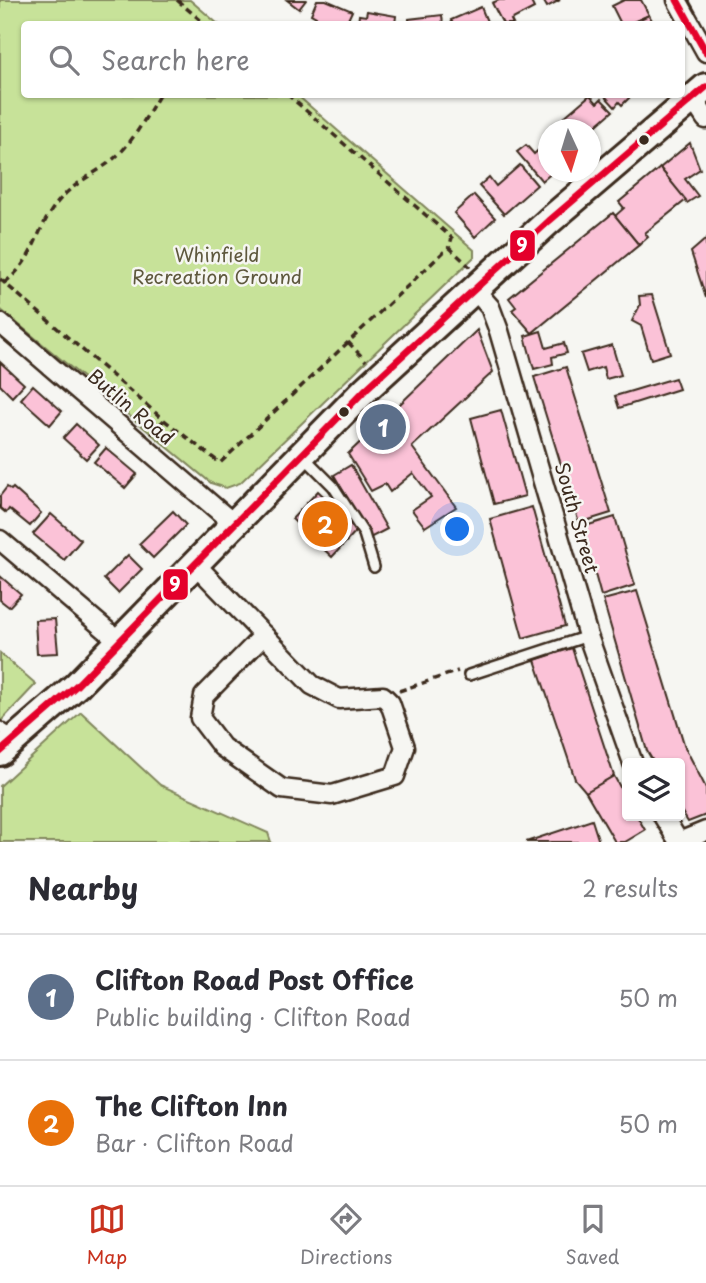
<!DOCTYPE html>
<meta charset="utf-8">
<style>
:root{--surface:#fff;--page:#f7f7f7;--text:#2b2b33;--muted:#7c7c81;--line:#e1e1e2;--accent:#c8321e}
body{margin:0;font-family:"Playpen Sans",sans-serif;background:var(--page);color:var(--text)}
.controls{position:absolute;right:21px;bottom:21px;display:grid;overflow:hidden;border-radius:7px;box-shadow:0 2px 5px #0004}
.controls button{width:63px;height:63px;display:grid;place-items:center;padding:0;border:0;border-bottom:2px solid var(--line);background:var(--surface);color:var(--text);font:35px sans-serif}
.compass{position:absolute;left:538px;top:119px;width:63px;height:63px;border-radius:50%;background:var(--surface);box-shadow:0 2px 5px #0004;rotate:176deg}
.you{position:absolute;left:458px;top:530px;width:24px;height:24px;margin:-18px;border:5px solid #fff;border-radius:50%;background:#1a73e8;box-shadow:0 0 0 10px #1a73e833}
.badge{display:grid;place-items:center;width:46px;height:46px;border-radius:50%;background:var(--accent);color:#fff;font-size:23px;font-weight:700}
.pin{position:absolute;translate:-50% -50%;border:4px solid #fff;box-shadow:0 2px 7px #0006}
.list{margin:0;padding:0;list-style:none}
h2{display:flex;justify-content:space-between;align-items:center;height:91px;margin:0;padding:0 28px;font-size:30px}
h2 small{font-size:23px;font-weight:400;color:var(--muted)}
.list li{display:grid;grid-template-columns:46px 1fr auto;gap:21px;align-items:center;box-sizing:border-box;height:126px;padding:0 28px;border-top:2px solid var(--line)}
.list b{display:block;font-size:26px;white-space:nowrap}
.list p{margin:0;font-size:23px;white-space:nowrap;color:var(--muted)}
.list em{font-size:23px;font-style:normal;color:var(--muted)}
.icon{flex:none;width:38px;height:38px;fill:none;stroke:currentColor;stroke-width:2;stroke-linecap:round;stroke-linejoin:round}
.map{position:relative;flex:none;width:706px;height:842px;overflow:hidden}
.search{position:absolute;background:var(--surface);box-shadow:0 2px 5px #0004;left:21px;right:21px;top:21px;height:77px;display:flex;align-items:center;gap:18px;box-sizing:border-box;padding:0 24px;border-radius:7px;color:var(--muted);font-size:26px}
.sheet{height:343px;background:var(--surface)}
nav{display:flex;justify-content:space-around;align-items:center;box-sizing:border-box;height:98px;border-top:2px solid var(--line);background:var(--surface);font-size:19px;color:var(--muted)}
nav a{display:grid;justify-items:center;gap:4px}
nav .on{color:var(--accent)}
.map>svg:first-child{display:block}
.green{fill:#c7e299;stroke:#81865c;stroke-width:2}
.building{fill:#fbc2d7;stroke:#3b2a1e;stroke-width:2}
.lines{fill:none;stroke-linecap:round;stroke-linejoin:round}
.lane-casing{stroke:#3b2a1e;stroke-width:14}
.street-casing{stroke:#3b2a1e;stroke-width:23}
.secondary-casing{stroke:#3b2a1e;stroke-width:32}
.path{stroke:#3b2a1e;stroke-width:3.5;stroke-dasharray:7 5;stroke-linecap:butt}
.lane{stroke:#f6f6f2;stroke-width:9}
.street{stroke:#f6f6f2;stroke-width:18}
.secondary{stroke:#f6f6f2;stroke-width:26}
.bus-1-casing{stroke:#f6f6f2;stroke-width:12}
.bus-1{stroke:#e4002b;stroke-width:7}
.bus-dot{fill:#3b2a1e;stroke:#f6f6f2;stroke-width:2.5}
.labels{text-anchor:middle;stroke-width:5;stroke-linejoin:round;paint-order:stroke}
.park-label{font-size:19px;fill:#5e583d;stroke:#f6f6f2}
.street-label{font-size:19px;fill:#3b2a1e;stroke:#f6f6f2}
.line-badge{stroke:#f6f6f2;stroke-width:2.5}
.badge-label{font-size:19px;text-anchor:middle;font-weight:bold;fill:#fff}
</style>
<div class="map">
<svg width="706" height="842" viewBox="0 0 706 842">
<rect width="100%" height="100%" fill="#f6f6f2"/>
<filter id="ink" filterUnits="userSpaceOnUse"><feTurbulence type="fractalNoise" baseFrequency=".0143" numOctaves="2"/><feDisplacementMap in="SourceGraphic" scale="14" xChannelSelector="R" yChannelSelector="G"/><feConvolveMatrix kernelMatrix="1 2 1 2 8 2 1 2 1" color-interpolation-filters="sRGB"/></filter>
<g filter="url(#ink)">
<!-- green -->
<g class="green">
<polygon points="0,0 190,0 218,24 24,24 24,94 297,95 474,250 474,257 240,483 226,488 211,483 0,309"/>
<polygon points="0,653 36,684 0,722"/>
<polygon points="81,712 160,785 268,833 271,842 0,842 0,786"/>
</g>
<!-- building -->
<g class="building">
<polygon points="287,0 306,0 299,9"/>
<polygon points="317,0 326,0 352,11 346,24 313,23 316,17 311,14"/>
<polygon points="499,0 530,0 534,8 511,20 513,24 503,24 492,3"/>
<polygon points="543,0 560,0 547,7"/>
<polygon points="624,0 641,0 649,15 629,24 621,24 612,6"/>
<polygon points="481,7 488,24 453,24 451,20"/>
<polygon points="367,11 396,16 395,24 358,24 359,15 366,16"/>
<polygon points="442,15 443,24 409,24 409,19"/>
<polygon points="649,15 654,24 629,24"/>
<polygon points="607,94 632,94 632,95 622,105 619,102 615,107 605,96"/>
<polygon points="590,95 597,103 601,99 613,111 590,131 590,130 566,130 571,125 564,117"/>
<polygon points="690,143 700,169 685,179 698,196 687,203 660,168"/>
<polygon points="526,145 534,154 543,146 548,152 548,172 553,172 542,181 517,152"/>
<polygon points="520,165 537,185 504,214 479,186 489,177 496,186"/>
<polygon points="660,168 686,200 645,233 648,237 639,245 615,216 624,208 619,202"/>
<polygon points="474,195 495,218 475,237 454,213"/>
<polygon points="613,213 639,245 532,333 512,310 516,307 509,298"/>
<polygon points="706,239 706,298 691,252"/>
<polygon points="652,295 670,353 651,359 641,326 632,321 640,305 639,296"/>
<polygon points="477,330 493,372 412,447 456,507 425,527 412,510 431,497 413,473 390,492 385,484 371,491 348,454"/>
<polygon points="541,331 546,348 564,343 567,353 552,357 553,364 534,369 525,336"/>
<polygon points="612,345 621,375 606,379 603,367 587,372 581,354"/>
<polygon points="0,362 24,384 12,397 0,385"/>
<polygon points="566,367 611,513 579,523 534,377"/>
<polygon points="675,378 679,389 619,408 615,396"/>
<polygon points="33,385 62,411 50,425 21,399"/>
<polygon points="501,410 525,496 494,504 471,418"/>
<polygon points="76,424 99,445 86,459 63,438"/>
<polygon points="106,448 137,474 125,488 94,462"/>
<polygon points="351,465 387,529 370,538 334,475"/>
<polygon points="7,487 11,490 13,488 41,513 30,526 9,509 6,513 0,508 0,496"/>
<polygon points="318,491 358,529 332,557 292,519"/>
<polygon points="532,507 565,626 523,638 490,519"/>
<polygon points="173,511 186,525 153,558 139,544"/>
<polygon points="51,514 81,540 64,560 33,534"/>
<polygon points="615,517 635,585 601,596 582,527"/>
<polygon points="128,555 142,569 118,593 104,579"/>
<polygon points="0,576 21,594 9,607 0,600"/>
<polygon points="637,591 685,747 706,788 706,815 688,822 680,809 680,763 654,763 647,751 603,600"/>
<polygon points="55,619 58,653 37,654 35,620"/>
<polygon points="572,648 614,776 586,792 575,779 535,660"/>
<polygon points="614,776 627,800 627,816 637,816 645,830 625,842 615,842 586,792"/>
<polygon points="592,820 599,842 526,842"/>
</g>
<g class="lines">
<!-- lane casing -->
<g class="lane-casing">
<g id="lane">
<polyline points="303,456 333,486 364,534 374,567"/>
<polyline points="469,675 588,636"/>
<polyline points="0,727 15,737"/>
</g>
</g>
<!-- street casing -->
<g class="street-casing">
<g id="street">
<polyline points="677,0 706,52"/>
<polyline points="693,99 706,119"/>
<polyline points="474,289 490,307 499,331 588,636 633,763"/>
<polyline points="0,323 234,524"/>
<polyline points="0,540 119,641"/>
<polyline points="196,565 312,685 339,699 383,696 390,703 405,747 395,776 332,795 282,789 222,747 200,718 204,696 264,635"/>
<polyline points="663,816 679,842 706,831"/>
</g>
</g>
<!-- secondary casing -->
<g class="secondary-casing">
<polyline id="secondary" points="0,752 77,685 366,389 549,221 706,87"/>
</g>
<!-- path -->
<g class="path">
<polyline points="177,0 205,24"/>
<polyline points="287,94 452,238 449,247 470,267"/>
<polyline points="0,279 164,420 220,463 449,247"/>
<path d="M4,283C36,259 34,232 57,203C74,181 101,172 120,153C136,137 148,113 160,94"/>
<polyline points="348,342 366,361"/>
<polyline points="151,434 164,420"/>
<polyline points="399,691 458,671"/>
</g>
<!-- lane -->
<use href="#lane" class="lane"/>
<!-- street -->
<use href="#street" class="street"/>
<!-- secondary -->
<use href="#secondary" class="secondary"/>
<!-- bus-1 casing -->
<g class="bus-1-casing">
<g id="bus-1">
<polyline points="677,0 706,52"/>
<polyline points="0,752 77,685 366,389 549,221 706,87"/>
</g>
</g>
<!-- bus-1 -->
<use href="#bus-1" class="bus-1"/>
</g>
</g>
<!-- markers -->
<g class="bus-dot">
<circle cx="644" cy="140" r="6"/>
<circle cx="344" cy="412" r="6"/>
</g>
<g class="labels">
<!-- park labels -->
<g class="park-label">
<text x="217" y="262">Whinfield<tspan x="217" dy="22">Recreation Ground</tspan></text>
</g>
<!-- street labels -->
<g class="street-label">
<text transform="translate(131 407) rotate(40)" y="7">Butlin Road</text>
<text transform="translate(577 518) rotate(74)" y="7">South Street</text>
</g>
</g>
<g class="line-badge">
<rect x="509" y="229" width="27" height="33" rx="7" fill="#e4002b"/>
<rect x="162" y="568" width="27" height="33" rx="7" fill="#e4002b"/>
</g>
<g class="badge-label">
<text x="522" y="252">9</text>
<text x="175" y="591">9</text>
</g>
</svg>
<div class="controls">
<button><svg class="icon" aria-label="layers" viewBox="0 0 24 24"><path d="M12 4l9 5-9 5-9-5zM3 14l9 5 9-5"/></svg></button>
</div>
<svg class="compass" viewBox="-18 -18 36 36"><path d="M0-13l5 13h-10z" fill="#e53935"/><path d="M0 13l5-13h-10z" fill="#7c7c81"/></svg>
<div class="you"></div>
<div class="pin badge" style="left:383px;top:427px;background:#5c6f8a">1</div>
<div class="pin badge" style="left:325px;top:524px;background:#e8710a">2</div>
<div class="search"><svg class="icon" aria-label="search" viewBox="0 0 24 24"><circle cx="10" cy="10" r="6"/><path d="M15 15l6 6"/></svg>Search here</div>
</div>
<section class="sheet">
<h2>Nearby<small>2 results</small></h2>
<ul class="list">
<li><span class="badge" style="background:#5c6f8a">1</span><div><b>Clifton Road Post Office</b><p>Public building · Clifton Road</p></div><em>50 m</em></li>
<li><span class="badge" style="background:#e8710a">2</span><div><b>The Clifton Inn</b><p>Bar · Clifton Road</p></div><em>50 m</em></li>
</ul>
</section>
<nav>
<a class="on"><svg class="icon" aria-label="map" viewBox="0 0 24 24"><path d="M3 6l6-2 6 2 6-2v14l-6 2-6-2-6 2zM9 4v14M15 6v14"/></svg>Map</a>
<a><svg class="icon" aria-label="directions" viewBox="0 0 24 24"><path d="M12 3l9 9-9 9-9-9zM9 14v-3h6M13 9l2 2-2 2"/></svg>Directions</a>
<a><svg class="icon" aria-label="saved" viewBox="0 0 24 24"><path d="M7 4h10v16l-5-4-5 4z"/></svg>Saved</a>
</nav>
